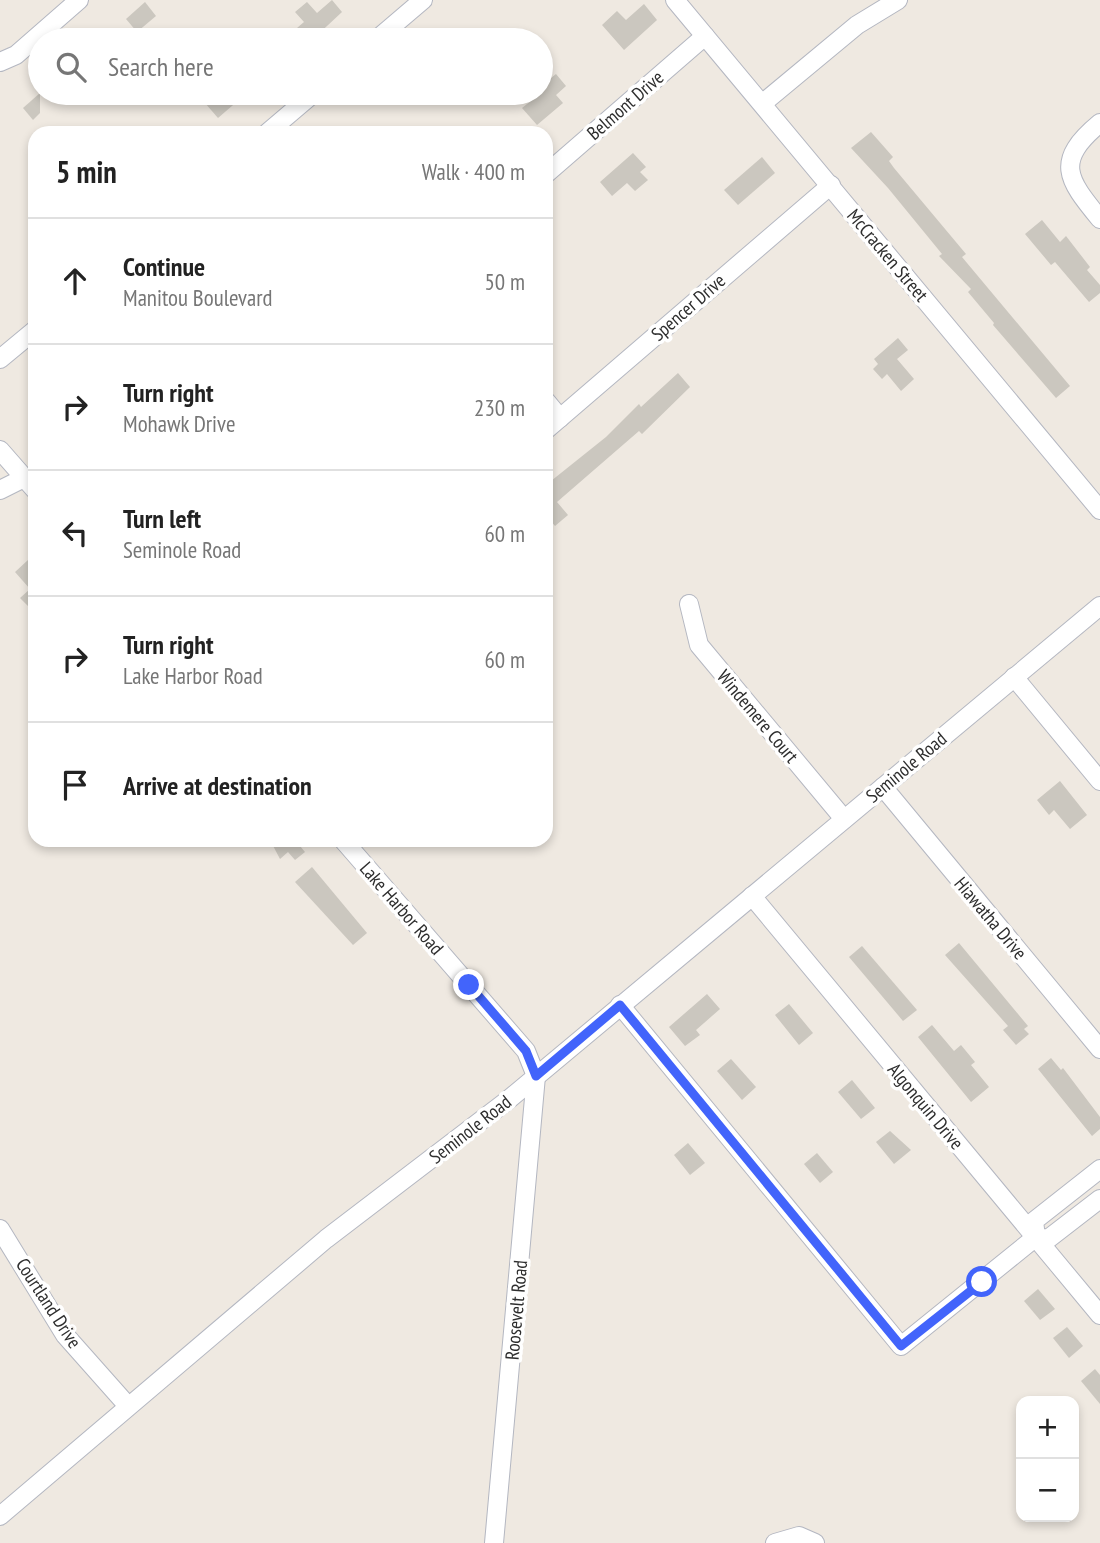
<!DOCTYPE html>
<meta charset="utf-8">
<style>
:root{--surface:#fff;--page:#f6f6f6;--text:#222;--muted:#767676;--line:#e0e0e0}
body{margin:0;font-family:"PT Sans Narrow",sans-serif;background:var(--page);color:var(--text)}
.controls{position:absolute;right:21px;bottom:21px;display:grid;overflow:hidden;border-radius:14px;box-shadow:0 4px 10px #0003}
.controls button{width:63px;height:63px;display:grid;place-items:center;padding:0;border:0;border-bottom:2px solid var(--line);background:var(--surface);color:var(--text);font:35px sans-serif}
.stop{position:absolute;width:21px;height:21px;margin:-16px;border:5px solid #4264fb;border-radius:50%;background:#fff}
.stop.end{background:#4264fb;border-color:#fff;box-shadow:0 2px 7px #0008}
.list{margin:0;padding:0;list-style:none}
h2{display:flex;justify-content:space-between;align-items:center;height:91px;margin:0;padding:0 28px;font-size:30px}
h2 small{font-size:23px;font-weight:400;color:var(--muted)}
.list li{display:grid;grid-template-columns:46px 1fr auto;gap:21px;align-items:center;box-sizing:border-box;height:126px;padding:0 28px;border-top:2px solid var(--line)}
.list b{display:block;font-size:26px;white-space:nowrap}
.list p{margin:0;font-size:23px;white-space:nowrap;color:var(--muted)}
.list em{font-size:23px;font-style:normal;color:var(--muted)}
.icon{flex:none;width:38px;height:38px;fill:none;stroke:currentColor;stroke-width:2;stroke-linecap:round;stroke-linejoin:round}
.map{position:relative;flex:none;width:1100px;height:1543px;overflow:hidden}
.search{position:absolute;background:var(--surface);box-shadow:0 4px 10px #0003;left:28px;top:28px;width:525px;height:77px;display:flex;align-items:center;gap:18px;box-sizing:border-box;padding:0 24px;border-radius:38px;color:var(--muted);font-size:26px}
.panel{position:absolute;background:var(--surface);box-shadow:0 4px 10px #0003;left:28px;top:126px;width:525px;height:721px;border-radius:21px}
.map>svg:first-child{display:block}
.building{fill:#cbc7bf}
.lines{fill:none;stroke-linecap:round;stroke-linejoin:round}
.minor-casing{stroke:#b4b7c1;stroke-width:20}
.minor{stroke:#fff;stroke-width:18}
.route{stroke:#4264fb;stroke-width:9}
.labels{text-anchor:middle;stroke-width:7;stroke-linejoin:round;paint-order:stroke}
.street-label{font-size:19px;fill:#2e2e2e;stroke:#fff}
</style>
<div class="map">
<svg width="1100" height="1543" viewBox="0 0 1100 1543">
<rect width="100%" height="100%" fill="#efe9e1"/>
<!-- building -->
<g class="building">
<polygon points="332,0 342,12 312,40 283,40 304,22 295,12 307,2 317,13"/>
<polygon points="145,2 156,16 137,32 126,19"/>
<polygon points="644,4 657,20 624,50 602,25 617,11 626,20"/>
<polygon points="556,74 566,86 556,95 563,103 537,125 522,108 541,93 541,86"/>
<polygon points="40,93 40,113 33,120 23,108"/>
<polygon points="217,93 247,93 218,118 205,103"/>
<polygon points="871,132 893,157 889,161 894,168 966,254 962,257 1070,386 1056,398 993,325 994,323 968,292 971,289 939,256 942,254 888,188 851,148"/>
<polygon points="633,153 646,167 640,172 648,180 635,191 627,183 612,196 600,182"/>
<polygon points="762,157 775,173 738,205 724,190"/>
<polygon points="1042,220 1060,242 1066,236 1090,267 1087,270 1100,285 1100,293 1089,302 1055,262 1051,265 1025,234"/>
<polygon points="898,338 908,350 897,359 914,379 901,391 887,374 882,379 873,369 878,364 874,359"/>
<polygon points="678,373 690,387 642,434 639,431 557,502 568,515 555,526 546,515 546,485 606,437 639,404 641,407"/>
<polygon points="28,560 35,569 35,602 29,607 20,598 30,589 15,572"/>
<polygon points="1060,781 1087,815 1070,829 1054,810 1049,815 1037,800"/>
<polygon points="270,840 295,840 305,852 295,860 288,852 280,859"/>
<polygon points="312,867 367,933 353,945 295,882"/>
<polygon points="959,943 1028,1026 1024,1029 1029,1034 1016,1045 1003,1030 1008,1026 945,955"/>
<polygon points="862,946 917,1010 903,1021 849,957"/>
<polygon points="707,994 720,1009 696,1030 700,1035 685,1046 669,1027"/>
<polygon points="789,1004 813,1033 799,1045 775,1015"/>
<polygon points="932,1025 954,1051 961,1045 975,1062 971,1065 989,1087 971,1102 918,1037"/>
<polygon points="1051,1058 1061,1070 1063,1068 1100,1117 1100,1129 1092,1136 1038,1069"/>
<polygon points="731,1059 756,1087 742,1100 717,1071"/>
<polygon points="852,1080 875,1108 861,1119 838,1092"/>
<polygon points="890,1131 911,1150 894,1164 876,1142"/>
<polygon points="688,1143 705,1163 690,1175 674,1155"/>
<polygon points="817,1153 833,1172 820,1183 804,1164"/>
<polygon points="1038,1289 1055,1309 1040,1320 1024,1301"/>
<polygon points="1067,1327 1083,1346 1069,1358 1053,1338"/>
<polygon points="1095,1369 1100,1375 1100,1404 1081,1381"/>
</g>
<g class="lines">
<!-- minor casing -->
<g class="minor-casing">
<g id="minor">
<polyline points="675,0 1100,510"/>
<polyline points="376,40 423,0"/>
<polyline points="0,62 16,55 79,0"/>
<polyline points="763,103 857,25 898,0"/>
<path d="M1100,123C1054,161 1067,179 1100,219"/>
<polyline points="267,133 314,93"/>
<polyline points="546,174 705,36"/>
<polyline points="0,359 35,330"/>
<polyline points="546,401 560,418"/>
<polyline points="546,430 831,185"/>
<polyline points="0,450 35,490"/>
<polyline points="0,490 24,478"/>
<polyline points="689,604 699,645 844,819"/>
<polyline points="1014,677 1100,781"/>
<polyline points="883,787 1100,1049"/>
<polyline points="343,840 526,1051 536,1076 494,1543"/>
<polyline points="752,896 1100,1315"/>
<polyline points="620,1005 901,1346 1036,1237"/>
<polyline points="1100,1169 1034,1221 1036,1237 1048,1239 1100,1199"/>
<polyline points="0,1229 65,1335 128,1406"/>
<polyline points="0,1516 326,1239 508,1100 1100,606"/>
<polyline points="775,1543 799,1536 815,1543"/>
</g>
</g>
<!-- minor -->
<use href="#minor" class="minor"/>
</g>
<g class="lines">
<!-- route -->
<polyline class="route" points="469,985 526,1051 536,1076 620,1005 901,1346 982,1282"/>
</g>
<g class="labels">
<!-- street labels -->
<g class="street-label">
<text transform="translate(625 105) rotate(-41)" y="7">Belmont Drive</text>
<text transform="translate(888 255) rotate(50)" y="7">McCracken Street</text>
<text transform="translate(688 307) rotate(-41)" y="7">Spencer Drive</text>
<text transform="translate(758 716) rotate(50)" y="7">Windemere Court</text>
<text transform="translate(906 767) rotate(-40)" y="7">Seminole Road</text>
<text transform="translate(402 908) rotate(49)" y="7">Lake Harbor Road</text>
<text transform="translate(991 918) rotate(50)" y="7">Hiawatha Drive</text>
<text transform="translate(926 1106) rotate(50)" y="7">Algonquin Drive</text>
<text transform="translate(470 1129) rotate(-38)" y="7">Seminole Road</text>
<text transform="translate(49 1303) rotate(57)" y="7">Courtland Drive</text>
<text transform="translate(516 1310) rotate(-85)" y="7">Roosevelt Road</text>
</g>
</g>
</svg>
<div class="controls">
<button>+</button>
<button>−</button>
</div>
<div class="stop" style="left:982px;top:1282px"></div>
<div class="stop end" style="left:469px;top:985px"></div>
<div class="search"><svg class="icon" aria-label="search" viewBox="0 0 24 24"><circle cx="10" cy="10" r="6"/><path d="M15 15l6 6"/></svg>Search here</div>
<section class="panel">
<h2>5 min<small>Walk · 400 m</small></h2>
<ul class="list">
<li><svg class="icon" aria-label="ahead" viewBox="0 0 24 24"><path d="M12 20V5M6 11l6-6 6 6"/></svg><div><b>Continue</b><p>Manitou Boulevard</p></div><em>50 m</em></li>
<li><svg class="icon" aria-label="right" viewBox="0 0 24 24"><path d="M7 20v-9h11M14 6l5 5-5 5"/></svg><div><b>Turn right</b><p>Mohawk Drive</p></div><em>230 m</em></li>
<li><svg class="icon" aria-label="left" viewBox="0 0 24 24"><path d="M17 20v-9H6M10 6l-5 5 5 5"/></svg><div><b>Turn left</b><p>Seminole Road</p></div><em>60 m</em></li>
<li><svg class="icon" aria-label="right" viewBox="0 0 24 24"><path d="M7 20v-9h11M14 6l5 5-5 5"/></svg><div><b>Turn right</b><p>Lake Harbor Road</p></div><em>60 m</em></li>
<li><svg class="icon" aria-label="arrive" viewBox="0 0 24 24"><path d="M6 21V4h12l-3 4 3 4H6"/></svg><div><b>Arrive at destination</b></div></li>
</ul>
</section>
</div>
